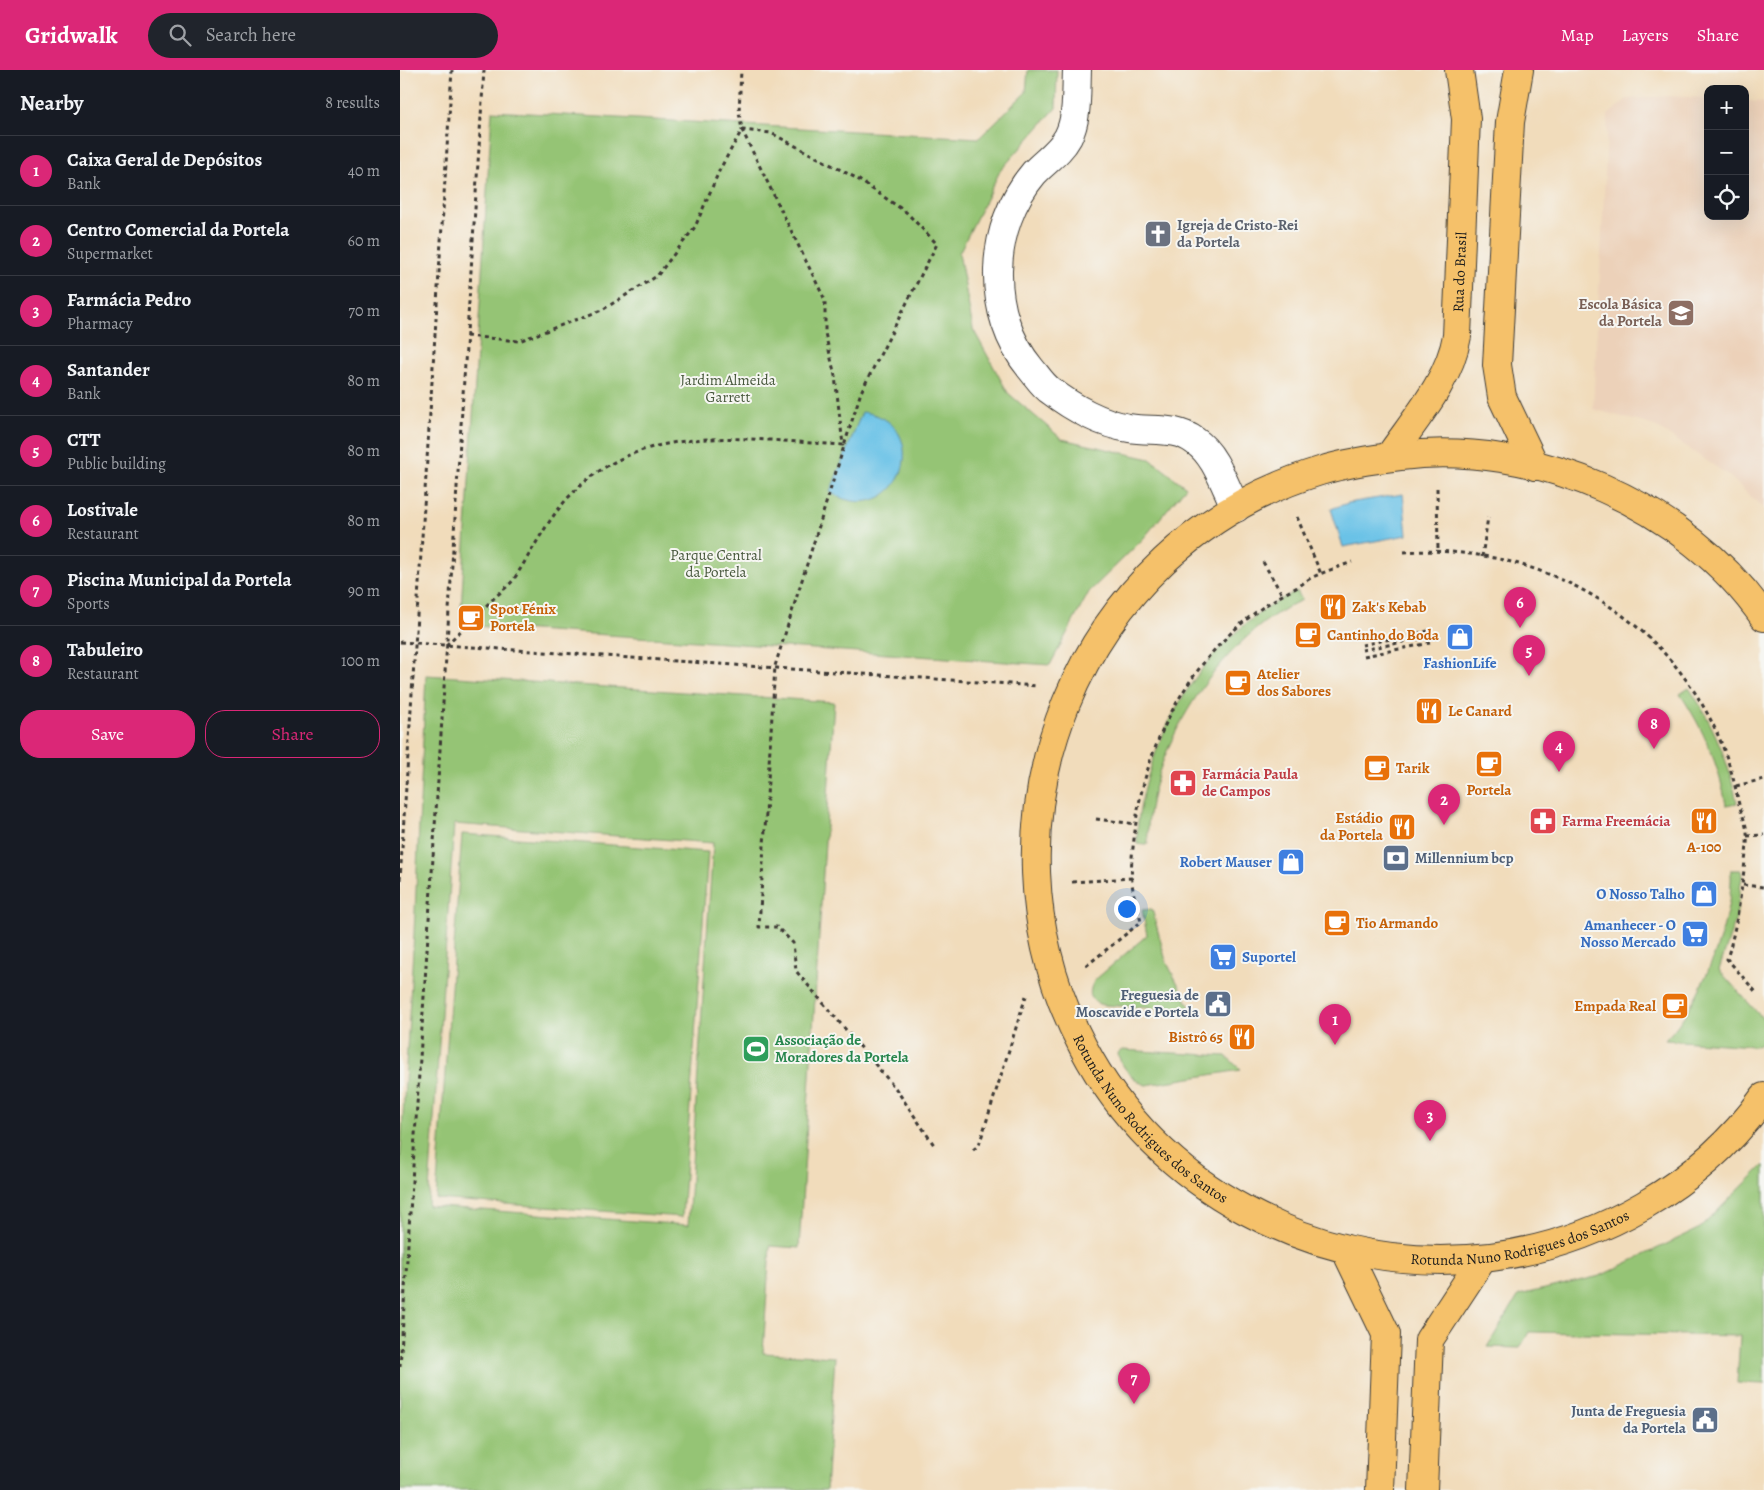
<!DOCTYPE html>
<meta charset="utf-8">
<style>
:root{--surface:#171b24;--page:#20242c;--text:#f1f3f6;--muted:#9ea1a6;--line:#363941;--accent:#db2777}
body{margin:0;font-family:Alegreya,serif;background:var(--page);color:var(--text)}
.controls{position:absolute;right:15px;top:15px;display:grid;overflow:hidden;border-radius:10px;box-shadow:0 5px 20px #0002}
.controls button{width:45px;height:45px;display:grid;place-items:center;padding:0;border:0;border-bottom:1px solid var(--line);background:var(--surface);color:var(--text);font:25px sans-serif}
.you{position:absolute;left:726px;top:838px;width:18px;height:18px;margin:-12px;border:4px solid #fff;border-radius:50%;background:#1a73e8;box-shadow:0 0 0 8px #1a73e833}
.badge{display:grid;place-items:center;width:32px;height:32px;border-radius:50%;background:var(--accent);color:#fff;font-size:16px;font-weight:700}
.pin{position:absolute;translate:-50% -41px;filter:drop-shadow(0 1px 2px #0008)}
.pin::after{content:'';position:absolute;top:26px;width:18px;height:15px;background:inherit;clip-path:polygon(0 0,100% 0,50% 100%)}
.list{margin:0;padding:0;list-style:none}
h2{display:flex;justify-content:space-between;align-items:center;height:65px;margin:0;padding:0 20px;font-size:21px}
h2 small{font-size:16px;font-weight:400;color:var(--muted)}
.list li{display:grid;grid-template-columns:32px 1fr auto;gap:15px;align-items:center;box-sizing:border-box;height:70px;padding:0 20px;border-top:1px solid var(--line)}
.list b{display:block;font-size:19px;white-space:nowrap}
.list p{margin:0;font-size:16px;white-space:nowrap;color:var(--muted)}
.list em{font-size:16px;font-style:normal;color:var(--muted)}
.actions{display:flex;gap:10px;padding:15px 20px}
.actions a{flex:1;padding:11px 0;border:1px solid var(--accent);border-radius:20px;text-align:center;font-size:18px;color:var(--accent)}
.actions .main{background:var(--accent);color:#fff}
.icon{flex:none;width:28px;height:28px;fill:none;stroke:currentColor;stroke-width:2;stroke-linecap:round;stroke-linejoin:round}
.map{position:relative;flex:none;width:1364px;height:1420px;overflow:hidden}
header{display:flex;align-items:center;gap:30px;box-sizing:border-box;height:70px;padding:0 25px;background:var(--accent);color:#fff}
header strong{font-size:24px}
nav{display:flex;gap:28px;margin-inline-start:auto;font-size:18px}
.search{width:350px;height:45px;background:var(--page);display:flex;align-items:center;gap:12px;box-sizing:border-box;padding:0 18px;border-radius:28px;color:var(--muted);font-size:19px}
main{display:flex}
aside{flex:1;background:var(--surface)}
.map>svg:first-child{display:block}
.built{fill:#ecd1b9}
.green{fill:#95c474;stroke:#587048;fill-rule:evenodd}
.water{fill:#6ac2e7;stroke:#436f82}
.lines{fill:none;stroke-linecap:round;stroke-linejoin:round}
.minor-casing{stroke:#3c3934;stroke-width:30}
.major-casing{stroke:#3c3934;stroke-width:30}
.path{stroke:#3c3934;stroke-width:3;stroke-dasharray:4 4;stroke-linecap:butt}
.minor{stroke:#fff;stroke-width:28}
.major{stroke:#f5c16b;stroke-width:28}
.labels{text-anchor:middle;stroke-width:4;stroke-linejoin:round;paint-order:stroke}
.worship-label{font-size:15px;font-weight:bold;fill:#5b616d;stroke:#f6f6f2;text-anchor:start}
.street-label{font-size:15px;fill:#1c1c1c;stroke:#f6f6f2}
.education-label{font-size:15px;font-weight:bold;fill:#785e54;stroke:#f6f6f2;text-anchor:end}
.park-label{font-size:15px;fill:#46573b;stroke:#f6f6f2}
.food-label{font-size:15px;font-weight:bold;fill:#c56008;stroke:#f6f6f2;text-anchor:start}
.shop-label{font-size:15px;font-weight:bold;fill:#366cbe;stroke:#f6f6f2;text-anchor:end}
.health-label{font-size:15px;font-weight:bold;fill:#be3a42;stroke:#f6f6f2;text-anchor:start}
.service-label{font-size:15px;font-weight:bold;fill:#4e5e75;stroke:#f6f6f2;text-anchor:end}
.leisure-label{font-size:15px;font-weight:bold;fill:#27864d;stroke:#f6f6f2;text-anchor:start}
</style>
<header>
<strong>Gridwalk</strong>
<div class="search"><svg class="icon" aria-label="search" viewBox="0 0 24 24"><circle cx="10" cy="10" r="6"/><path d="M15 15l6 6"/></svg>Search here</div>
<nav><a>Map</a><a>Layers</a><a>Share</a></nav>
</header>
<main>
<aside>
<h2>Nearby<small>8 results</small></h2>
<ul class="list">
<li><span class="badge">1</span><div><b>Caixa Geral de Depósitos</b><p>Bank</p></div><em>40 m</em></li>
<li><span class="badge">2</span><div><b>Centro Comercial da Portela</b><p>Supermarket</p></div><em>60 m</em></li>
<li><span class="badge">3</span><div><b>Farmácia Pedro</b><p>Pharmacy</p></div><em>70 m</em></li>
<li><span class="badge">4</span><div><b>Santander</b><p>Bank</p></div><em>80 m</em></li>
<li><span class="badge">5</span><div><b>CTT</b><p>Public building</p></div><em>80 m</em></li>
<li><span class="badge">6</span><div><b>Lostivale</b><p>Restaurant</p></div><em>80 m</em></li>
<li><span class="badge">7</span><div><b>Piscina Municipal da Portela</b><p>Sports</p></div><em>90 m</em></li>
<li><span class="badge">8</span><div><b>Tabuleiro</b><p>Restaurant</p></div><em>100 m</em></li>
</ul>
<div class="actions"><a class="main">Save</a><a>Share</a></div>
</aside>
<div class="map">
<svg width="1364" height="1420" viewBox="0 0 1364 1420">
<rect width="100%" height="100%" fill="#f6f6f2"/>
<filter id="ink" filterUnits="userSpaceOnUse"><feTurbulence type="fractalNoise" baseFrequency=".02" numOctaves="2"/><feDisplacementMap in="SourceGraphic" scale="10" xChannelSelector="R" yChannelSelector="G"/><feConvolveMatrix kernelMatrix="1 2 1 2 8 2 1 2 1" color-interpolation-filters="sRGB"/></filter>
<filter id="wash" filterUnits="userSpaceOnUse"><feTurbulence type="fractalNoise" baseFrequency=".0096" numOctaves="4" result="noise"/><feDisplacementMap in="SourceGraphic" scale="20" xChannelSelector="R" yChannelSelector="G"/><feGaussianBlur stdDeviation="1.12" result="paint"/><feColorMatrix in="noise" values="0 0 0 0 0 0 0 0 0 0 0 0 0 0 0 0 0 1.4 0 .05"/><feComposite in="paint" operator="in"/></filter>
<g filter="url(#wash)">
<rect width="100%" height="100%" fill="#f1dcbb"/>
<!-- built -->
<polygon class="built" points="1270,26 1308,28 1308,146 1345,146 1345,31 1364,32 1364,439 1328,405 1255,356 1193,339 1208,45 1227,29"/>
<!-- green -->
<g class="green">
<polygon points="628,0 657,0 656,38 600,101 559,183 573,259 608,323 662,369 750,389 786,417 742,470 689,522 650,595 60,555 92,41 579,68 626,22"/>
<path d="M897,521L902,530C821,565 743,686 748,774H737C736,752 742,727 748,706C770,629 823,556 897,521Z"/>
<path d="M26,605L434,632L399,1178L370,1176L363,1283L435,1287L426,1420H0V1095L14,863ZM54,754L313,773L288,1155L28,1136Z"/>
<path d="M1289,618C1313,653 1329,692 1337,733L1326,735C1319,695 1303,658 1280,624Z"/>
<polygon points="62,764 308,782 282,1147 36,1129"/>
<path d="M1331,800H1341L1342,806L1336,848L1319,900L1364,950V973L1353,976L1265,970C1300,935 1334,850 1331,800Z"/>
<path d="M752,839L766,891L792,941L704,935C689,933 687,922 695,910L747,865L742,840Z"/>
<path d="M722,980L826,986L841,1000L746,1015C734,1012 719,994 718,983Z"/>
<polygon points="1364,1095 1364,1314 1337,1313 1340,1266 1129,1262 1120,1278 1087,1277 1119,1225 1200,1206 1300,1158"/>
</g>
<!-- water -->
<g class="water">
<path d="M462,342C531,350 508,445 448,430C442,429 436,425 430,422Z"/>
<polygon points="1003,424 1007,465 943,477 931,439 948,433"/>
</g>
</g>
<g filter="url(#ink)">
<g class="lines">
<!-- minor casing -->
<g class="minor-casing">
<path id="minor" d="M677,0C676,21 678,48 668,67C660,82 645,91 634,103C588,157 585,244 631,299C637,306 643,316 651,321C673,338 702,354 729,358C752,362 775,356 795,371C816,385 825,417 836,438"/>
</g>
<!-- major casing -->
<g class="major-casing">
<g id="major">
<polyline points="1119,0 1110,52 1097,295 1102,327 1135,396"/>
<path id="s1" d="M989,387C1015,349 1049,312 1057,266L1066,49L1059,0"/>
<path id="s2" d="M1364,547C1286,435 1135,369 1000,386C973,389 946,393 920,401C677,475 565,754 683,977C719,1046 777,1104 845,1140C921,1181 1005,1197 1091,1187C1197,1174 1302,1115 1364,1027"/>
<polyline points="945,1179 986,1264 980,1420"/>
<polyline points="1023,1420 1029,1270 1083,1188"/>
</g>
</g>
<!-- path -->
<g class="path">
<polyline points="66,266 119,271 202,240 257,206 295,157 320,99 342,60 371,63 456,108 506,142 537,174 461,322 375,596 359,857 377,857 393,873 396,901 496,1019 534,1075"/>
<polyline points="1037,418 1038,480"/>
<polyline points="897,447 921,504"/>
<path d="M1004,482C1161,471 1308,572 1338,730C1340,741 1346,751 1347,763C1348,776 1345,788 1344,800C1340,831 1336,858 1327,889L1356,922"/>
<polyline points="1082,487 1088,447"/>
<polyline points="863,492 883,526"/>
<polyline points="0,572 638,616"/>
<path d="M46,575C62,560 77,545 92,530C99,523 108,517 114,509C131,483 145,454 166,430C240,348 345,370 443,375L435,306L425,263V230L342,60L339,42L341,0"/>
<polyline points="962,575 1028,561"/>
<polyline points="962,580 1029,567"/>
<polyline points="964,586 1030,573"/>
<polyline points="1336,716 1364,709"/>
<polyline points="696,749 736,754"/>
<polyline points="1347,766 1364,765"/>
<polyline points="0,810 52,0"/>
<polyline points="672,812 732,808"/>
<polyline points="1343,815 1364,817"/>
<path d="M686,896L741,852C738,839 733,826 732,812C730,792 734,772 736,752C749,657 806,562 894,519C901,516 906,510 913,507C926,501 939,497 952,492"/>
<polyline points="573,1080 579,1075 626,926"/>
<polyline points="0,1297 84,0"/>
</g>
<!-- minor -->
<use href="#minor" class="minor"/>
<!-- major -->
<use href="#major" class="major"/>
</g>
</g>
<!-- icons -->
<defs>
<g id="church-square" transform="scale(1.4375)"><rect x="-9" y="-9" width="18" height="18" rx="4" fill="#6b7280" stroke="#f6f6f2"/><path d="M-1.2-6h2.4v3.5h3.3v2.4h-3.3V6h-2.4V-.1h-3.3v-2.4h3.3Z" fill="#fff"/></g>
<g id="school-square" transform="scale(1.4375)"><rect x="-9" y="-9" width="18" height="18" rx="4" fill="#8d6e63" stroke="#f6f6f2"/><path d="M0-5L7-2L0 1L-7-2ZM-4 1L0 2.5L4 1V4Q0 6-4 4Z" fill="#fff"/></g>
<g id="restaurant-square" transform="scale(1.4375)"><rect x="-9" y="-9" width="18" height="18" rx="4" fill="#e8710a" stroke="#f6f6f2"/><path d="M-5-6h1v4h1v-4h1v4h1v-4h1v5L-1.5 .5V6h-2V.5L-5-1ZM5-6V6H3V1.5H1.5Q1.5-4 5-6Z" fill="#fff"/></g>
<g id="cafe-square" transform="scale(1.4375)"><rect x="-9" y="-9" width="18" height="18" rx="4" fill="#e8710a" stroke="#f6f6f2"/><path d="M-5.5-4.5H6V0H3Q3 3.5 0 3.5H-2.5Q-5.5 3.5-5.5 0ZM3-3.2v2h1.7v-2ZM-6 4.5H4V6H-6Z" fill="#fff"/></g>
<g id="shop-square" transform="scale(1.4375)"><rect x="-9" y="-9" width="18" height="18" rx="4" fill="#3f7fe0" stroke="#f6f6f2"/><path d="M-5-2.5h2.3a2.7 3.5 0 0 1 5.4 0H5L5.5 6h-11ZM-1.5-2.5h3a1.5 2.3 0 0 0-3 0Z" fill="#fff"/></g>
<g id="pharmacy-square" transform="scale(1.4375)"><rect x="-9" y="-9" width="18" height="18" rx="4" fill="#e0444e" stroke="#f6f6f2"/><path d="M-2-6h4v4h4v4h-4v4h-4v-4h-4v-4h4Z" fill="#fff"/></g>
<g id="bank-square" transform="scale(1.4375)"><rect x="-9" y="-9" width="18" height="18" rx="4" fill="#5c6f8a" stroke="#f6f6f2"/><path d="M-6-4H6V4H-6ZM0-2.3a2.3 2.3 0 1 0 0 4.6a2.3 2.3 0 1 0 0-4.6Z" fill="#fff"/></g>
<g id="supermarket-square" transform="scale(1.4375)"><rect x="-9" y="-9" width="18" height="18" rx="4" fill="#3f7fe0" stroke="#f6f6f2"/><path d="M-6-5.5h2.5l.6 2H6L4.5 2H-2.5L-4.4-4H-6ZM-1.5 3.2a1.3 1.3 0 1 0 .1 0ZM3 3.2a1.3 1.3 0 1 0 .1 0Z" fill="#fff"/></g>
<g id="civic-square" transform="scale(1.4375)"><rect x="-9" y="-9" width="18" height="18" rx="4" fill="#5c6f8a" stroke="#f6f6f2"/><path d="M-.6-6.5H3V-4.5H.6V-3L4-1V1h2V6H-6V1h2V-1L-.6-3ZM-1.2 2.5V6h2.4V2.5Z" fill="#fff"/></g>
<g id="stadium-square" transform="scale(1.4375)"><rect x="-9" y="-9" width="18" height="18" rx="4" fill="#2e9e5b" stroke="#f6f6f2"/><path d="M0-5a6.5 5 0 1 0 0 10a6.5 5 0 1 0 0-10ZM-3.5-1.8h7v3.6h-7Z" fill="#fff"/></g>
</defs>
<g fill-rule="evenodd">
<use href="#church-square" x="758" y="164"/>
<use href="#school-square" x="1281" y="243"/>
<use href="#restaurant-square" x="933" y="537"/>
<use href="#cafe-square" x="71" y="548"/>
<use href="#cafe-square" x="908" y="565"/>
<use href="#shop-square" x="1060" y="567"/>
<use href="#cafe-square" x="838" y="613"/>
<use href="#restaurant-square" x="1029" y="641"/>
<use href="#cafe-square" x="1089" y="694"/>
<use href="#cafe-square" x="977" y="698"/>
<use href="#pharmacy-square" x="783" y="713"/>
<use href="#pharmacy-square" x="1143" y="751"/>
<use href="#restaurant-square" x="1304" y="751"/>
<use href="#restaurant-square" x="1002" y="757"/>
<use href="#bank-square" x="996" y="788"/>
<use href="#shop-square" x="891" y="792"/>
<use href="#shop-square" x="1304" y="824"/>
<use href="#cafe-square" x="937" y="853"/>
<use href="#supermarket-square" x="1295" y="864"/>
<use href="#supermarket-square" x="823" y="887"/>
<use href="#civic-square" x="818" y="934"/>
<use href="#cafe-square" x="1275" y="936"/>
<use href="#restaurant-square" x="842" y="967"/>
<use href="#stadium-square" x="356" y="979"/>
<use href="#civic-square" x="1305" y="1350"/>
</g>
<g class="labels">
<!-- worship labels -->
<g class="worship-label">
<text x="777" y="160">Igreja de Cristo-Rei<tspan x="777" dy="17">da Portela</tspan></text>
</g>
<!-- street labels -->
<g class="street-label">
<text dy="5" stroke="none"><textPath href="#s1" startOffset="204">Rua do Brasil</textPath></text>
<text dy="5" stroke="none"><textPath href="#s2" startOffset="1309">Rotunda Nuno Rodrigues dos Santos</textPath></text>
<text dy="5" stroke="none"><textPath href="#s2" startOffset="1729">Rotunda Nuno Rodrigues dos Santos</textPath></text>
</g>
<!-- education labels -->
<g class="education-label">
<text x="1262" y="239">Escola Básica<tspan x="1262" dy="17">da Portela</tspan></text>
</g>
<!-- park labels -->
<g class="park-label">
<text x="328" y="315">Jardim Almeida<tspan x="328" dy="17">Garrett</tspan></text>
<text x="316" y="490">Parque Central<tspan x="316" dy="17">da Portela</tspan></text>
</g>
<!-- food labels -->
<g class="food-label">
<text x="952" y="542">Zak's Kebab</text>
<text x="90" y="544">Spot Fénix<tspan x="90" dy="17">Portela</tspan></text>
<text x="927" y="570">Cantinho do Boda</text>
<text x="857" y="609">Atelier<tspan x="857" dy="17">dos Sabores</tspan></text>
<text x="1048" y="646">Le Canard</text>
<text x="996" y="703">Tarik</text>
<text x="1089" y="725" text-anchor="middle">Portela</text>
<text x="983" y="753" text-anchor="end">Estádio<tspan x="983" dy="17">da Portela</tspan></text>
<text x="1304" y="782" text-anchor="middle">A-100</text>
<text x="956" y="858">Tio Armando</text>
<text x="1256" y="941" text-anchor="end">Empada Real</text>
<text x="823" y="972" text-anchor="end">Bistrô 65</text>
</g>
<!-- shop labels -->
<g class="shop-label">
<text x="1060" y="598" text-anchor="middle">FashionLife</text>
<text x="872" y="797">Robert Mauser</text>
<text x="1285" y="829">O Nosso Talho</text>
<text x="1276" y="860">Amanhecer - O<tspan x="1276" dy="17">Nosso Mercado</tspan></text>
<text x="842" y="892" text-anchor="start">Suportel</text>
</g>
<!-- health labels -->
<g class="health-label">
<text x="802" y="709">Farmácia Paula<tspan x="802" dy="17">de Campos</tspan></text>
<text x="1162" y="756">Farma Freemácia</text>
</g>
<!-- service labels -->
<g class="service-label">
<text x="1015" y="793" text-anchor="start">Millennium bcp</text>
<text x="799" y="930">Freguesia de<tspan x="799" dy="17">Moscavide e Portela</tspan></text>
<text x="1286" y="1346">Junta de Freguesia<tspan x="1286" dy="17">da Portela</tspan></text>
</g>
<!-- leisure labels -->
<g class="leisure-label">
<text x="375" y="975">Associação de<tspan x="375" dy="17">Moradores da Portela</tspan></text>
</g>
</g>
</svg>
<div class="controls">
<button>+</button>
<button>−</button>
<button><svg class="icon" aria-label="locate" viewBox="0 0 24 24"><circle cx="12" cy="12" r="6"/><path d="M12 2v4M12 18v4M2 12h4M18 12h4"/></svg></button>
</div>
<div class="you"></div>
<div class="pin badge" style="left:935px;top:975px">1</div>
<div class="pin badge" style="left:1044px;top:755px">2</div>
<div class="pin badge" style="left:1030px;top:1071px">3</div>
<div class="pin badge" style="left:1159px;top:702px">4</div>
<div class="pin badge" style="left:1129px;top:606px">5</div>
<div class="pin badge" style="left:1120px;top:558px">6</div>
<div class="pin badge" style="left:734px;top:1334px">7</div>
<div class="pin badge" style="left:1254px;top:679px">8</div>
</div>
</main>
